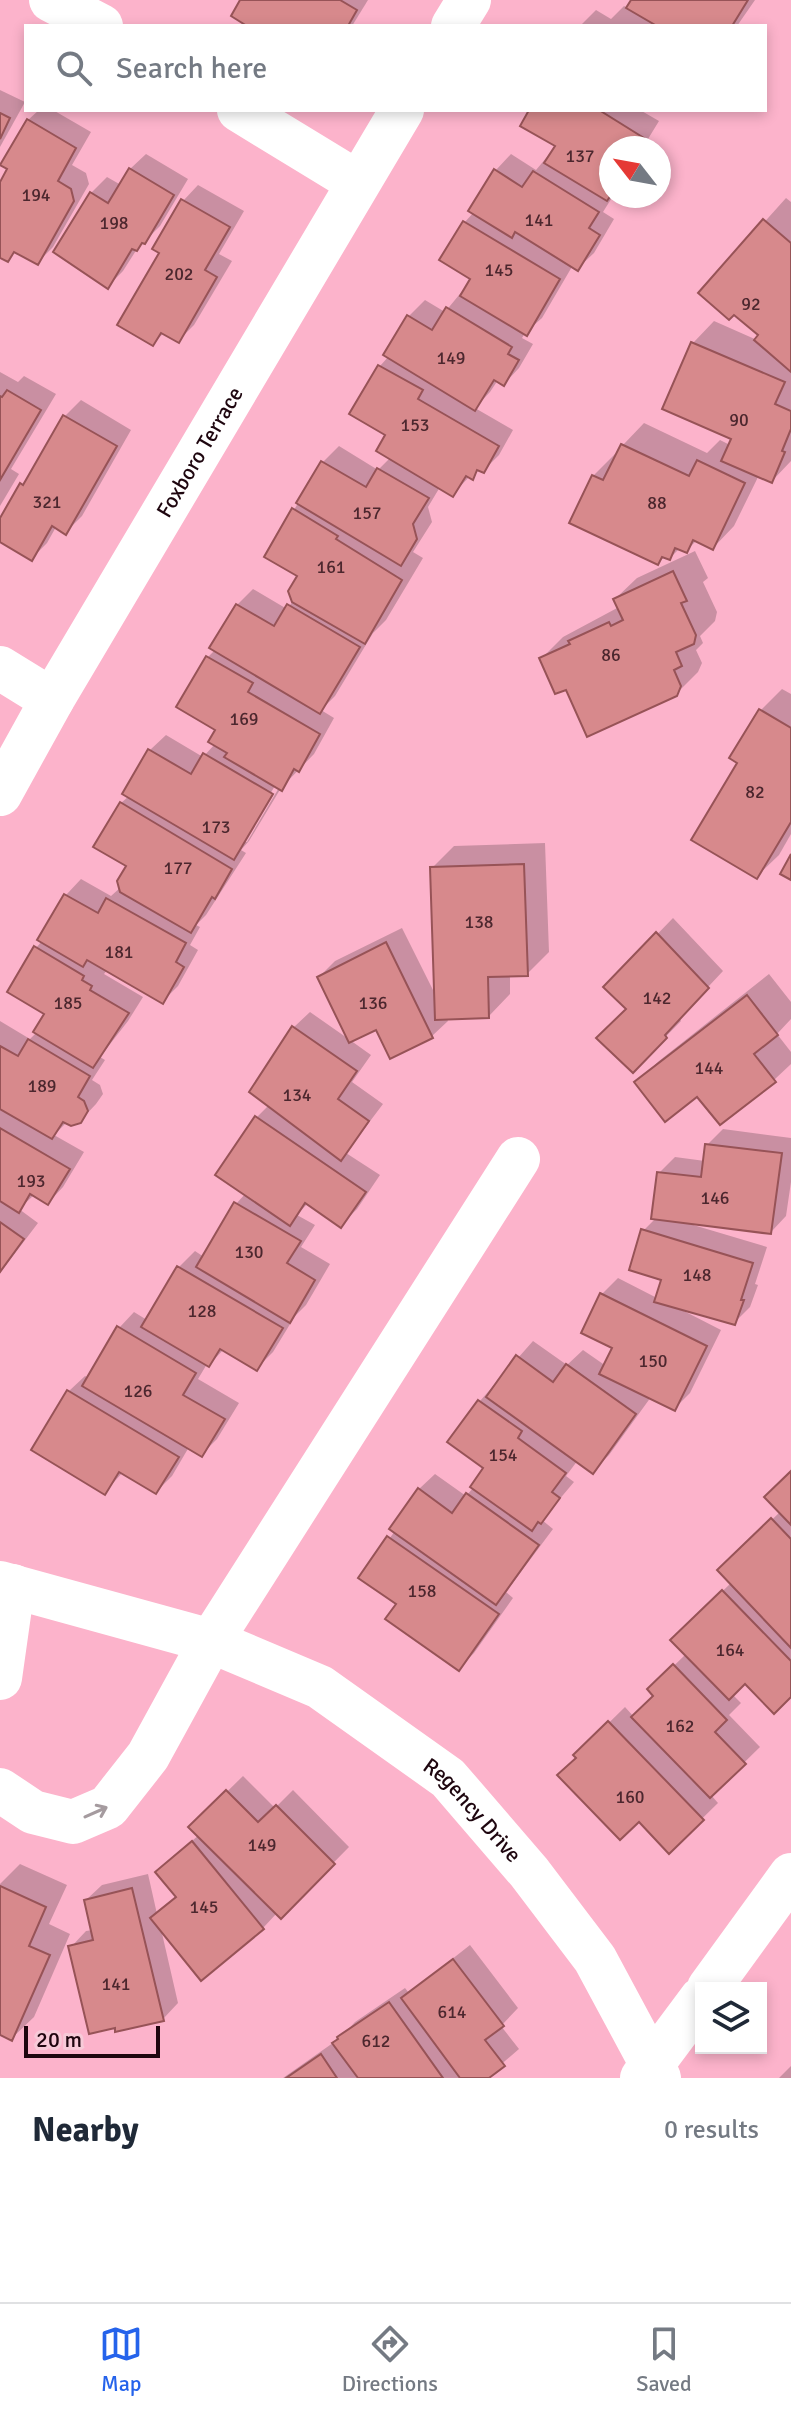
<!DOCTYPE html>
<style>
:root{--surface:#fff;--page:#f6f6f7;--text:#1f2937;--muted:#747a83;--line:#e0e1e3;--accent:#2563eb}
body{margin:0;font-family:Signika,sans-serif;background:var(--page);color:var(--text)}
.controls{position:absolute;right:24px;bottom:24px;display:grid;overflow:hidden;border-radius:0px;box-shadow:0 4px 12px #0003}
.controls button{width:72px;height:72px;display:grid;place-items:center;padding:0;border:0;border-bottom:2px solid var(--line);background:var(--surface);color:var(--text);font:40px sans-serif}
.compass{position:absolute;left:599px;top:136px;width:72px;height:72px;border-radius:50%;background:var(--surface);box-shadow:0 4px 12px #0003;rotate:301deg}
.scale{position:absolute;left:24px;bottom:20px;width:136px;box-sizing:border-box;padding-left:8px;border:4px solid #1e060f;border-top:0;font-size:22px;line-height:28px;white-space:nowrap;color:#1e060f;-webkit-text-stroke:6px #f7cad8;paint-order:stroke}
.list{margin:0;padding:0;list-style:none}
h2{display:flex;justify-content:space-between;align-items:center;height:104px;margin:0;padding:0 32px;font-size:34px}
h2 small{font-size:26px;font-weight:400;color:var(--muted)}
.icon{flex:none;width:44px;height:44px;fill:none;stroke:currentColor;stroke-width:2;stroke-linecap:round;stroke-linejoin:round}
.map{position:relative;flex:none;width:791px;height:2078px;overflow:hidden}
.search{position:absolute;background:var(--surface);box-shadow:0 4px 12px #0003;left:24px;right:24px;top:24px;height:88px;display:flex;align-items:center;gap:20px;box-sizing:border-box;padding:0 28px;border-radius:0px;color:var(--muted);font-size:30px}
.sheet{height:224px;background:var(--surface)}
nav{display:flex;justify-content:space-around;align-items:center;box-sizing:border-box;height:112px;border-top:2px solid var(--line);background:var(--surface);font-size:22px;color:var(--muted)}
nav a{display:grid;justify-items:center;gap:4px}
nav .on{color:var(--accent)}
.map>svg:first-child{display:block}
.shadow{fill:#0003;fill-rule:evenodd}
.building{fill:#d7898c;stroke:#975357;stroke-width:2}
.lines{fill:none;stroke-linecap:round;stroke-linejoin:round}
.street{stroke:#fff;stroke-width:44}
.secondary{stroke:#fff;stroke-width:44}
.oneway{stroke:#a59b9f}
.labels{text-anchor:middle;stroke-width:7;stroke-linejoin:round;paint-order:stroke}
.number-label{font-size:18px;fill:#4c272e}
.street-label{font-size:22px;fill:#1e060f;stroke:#f7cad8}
</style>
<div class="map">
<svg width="791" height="2078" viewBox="0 0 791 2078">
<rect width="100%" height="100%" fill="#fcb3cb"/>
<!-- shadow -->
<g class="shadow">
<polygon points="243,0 368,0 352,26 251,26"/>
<polygon points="633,0 755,0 737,26 580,26 596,10 611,19 624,6 628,8"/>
<polygon points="0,90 25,102 0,147"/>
<polygon points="39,110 53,110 91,132 72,165 86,173 89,184 53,247 37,263 16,251 7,260 0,256 0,186 28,120"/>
<path d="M532,110H640L659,121L648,139L656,143L657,148H611L613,196L603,212L614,219L594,253L578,268L573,265L542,318L525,333L522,338L533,344L519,368L504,384L498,380L490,392L475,408L513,430L499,455L483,471L480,469L470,476L453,494L440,487L428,507L432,522L413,552L423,558L386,620L373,633L335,696L321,710L334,718L314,754L281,788L249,841L241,850L246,853L206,915L196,925L200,927L190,945L198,950L178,986L162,1002L107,970L104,974L143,997L128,1021L100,1057L105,1060L92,1080L100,1085L103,1094L96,1104L80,1121L67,1122L54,1135L84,1152L63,1187L48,1203L34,1195L19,1209L38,1223L0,1273V1021L30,1039L37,1032L46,1013L36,948L42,941L66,895L81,879L111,896L121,887L129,866L121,803L129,796L125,793L150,750L166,735L203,757L215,744L218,729L208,657L215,650L237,605L253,589L287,609L293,601L300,576L266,556L323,462L339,446L378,470L390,458L388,435L352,414L380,366L389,356L386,354L409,316L425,300L445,312L473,278L464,223L474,212L471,210L496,170L511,154L536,170L557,145ZM276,784L280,786L247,842H242Z"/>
<polygon points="146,154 188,179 160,226 137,249 123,271 108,286 91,193 107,177 121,185 130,169"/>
<polygon points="198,185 244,211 219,254 232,261 194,325 178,341 164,333 153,343 162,252 183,201"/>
<polygon points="786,198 791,202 791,461 772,481 759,475 734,526 713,548 697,540 686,551 680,548 670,558 665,556 658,563 593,476 615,454 618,456 623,445 644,423 707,453 720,440 730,445 733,438 693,343 714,321 757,340 760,335 734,312 701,293"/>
<polygon points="0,372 18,382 24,376 56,394 11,469 19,474 0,506"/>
<polygon points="81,400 131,430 82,516 66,532 56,527 47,543 32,558 0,540 0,523 65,416"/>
<polygon points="695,551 708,578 703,582 717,612 715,621 700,636 703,643 696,650 702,663 698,672 676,694 567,687 541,659 563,637 619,607 615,599 637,578"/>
<polygon points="782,689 791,694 791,834 779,855 757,876 740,762 761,710"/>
<polygon points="545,843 549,952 527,974 510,975 510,994 489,1016 446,1017 448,1021 432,1036 391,1057 377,1027 350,1040 371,1055 352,1082 383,1104 346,1153 380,1175 357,1209 341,1225 308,1203 297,1215 315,1225 301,1247 330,1264 306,1305 295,1316 273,1352 257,1368 224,1349 209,1365 207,1364 198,1379 239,1403 217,1439 201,1455 189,1447 172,1476 156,1492 123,1472 105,1492 34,1450 69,1391 85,1376 89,1378 119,1328 134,1312 147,1320 179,1267 195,1251 204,1257 236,1204 246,1193 256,1118 270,1104 252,1092 294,1027 310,1012 350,1040 319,977 335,961 402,928 437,998 432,868 454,846"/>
<polygon points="673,918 723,971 679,1018 681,1021 632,1071 628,1009 606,987"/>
<polygon points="769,974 791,1002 791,1019 777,1034 791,1052 791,1064 774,1080 698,1094 637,1082 659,1061"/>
<polygon points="723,1129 791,1138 791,1182 786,1216 771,1232 691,1222 690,1224 767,1247 755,1284 758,1285 750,1307 734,1323 680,1309 721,1330 690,1393 674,1409 651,1397 609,1455 593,1471 578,1460 566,1476 574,1482 542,1520 553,1529 506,1592 513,1598 474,1653 459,1668 399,1604 361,1577 395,1531 419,1489 435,1474 466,1496 474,1487 486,1467 450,1442 480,1401 533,1341 567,1365 583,1350 606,1366 615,1347 584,1332 602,1294 618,1278 657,1298 663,1279 643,1231 656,1218 659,1173 675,1157 705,1161 707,1145"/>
<polygon points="791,1474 791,1695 745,1681 732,1694 741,1703 729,1715 760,1747 711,1795 718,1803 669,1851 576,1755 625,1707 634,1717 656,1696 650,1689 686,1654 672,1640 731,1583 720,1570 781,1511"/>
<polygon points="243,1776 275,1808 293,1790 349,1847 281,1916 277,1913 263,1928 161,1929 178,2003 163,2019 71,1947 86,1931 93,1930 86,1900 102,1885 148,1874 157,1914 177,1895 174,1856 199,1835 191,1827"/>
<polygon points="20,1864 67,1885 49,1924 70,1934 34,2017 12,2038 0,2033 0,1884"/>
<polygon points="470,1945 518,2008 501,2026 519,2049 485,2078 283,2078 340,2038 355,2022 405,1988 409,1993"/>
<polygon points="791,2066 791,2078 779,2078"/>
</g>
<!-- building -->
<g class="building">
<polygon points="240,0 340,0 357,10 348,26 247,26 231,16"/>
<polygon points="631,0 748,0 732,26 657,26 626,8"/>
<polygon points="529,110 599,110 644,138 638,148 611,148 611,195 607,201 544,163 555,146 520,126"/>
<polygon points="0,113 10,118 0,139"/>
<polygon points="27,119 76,148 58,181 71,189 74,201 38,265 14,252 8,262 0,258 0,182 7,169 0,165"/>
<polygon points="129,168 174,195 145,244 142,243 137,251 132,249 108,289 53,252 90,192 108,203"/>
<polygon points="494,169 522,187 533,171 599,212 589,228 600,235 578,271 515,232 512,238 468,211"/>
<polygon points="181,199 230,227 205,270 217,277 179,343 161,333 153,346 117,325 159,253 152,249"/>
<polygon points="763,219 791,243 791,372 754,340 758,335 734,315 729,320 698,293"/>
<polygon points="463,221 560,279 527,336 460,296 470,279 439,260"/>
<polygon points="446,307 512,347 508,354 519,360 504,386 494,380 475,411 383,355 407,315 432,330"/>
<polygon points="691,342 785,382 775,404 791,411 791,429 782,451 785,452 772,483 721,461 731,439 662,409"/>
<polygon points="378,365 423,390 418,399 499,446 484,473 477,470 473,480 466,476 453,497 376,451 385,435 349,414"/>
<polygon points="7,390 41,410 0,480 0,396 2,397"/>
<polygon points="63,415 117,446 66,535 52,526 32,561 0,542 0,518 20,483 23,485"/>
<polygon points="621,444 689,476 697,460 745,483 713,550 693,540 687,553 675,548 670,560 662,557 658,565 569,523 592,475 603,480"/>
<polygon points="321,461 366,487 377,468 429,498 413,524 417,539 401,566 296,503"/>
<polygon points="292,508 338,536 336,539 402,580 365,644 292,602 288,591 297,576 264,557"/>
<polygon points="673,571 687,601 681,603 696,635 694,644 676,652 682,666 674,670 681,686 677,696 587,737 566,690 555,694 539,658 570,644 568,641 609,622 611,626 623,620 613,599"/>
<polygon points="236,604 274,626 287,604 360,647 320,714 209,648"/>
<polygon points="206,656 253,683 248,692 320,734 299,772 294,769 282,791 224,757 227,753 208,742 215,730 176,707"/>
<polygon points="759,709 791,728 791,822 757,879 691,840 737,763 729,758"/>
<polygon points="148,749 191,774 203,753 273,794 234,860 122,794"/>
<polygon points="120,802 232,869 215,899 212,897 191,933 120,892 117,881 126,866 93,847"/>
<polygon points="791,854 791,880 780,874"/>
<polygon points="524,864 528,976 488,977 489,1018 435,1020 430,867"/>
<polygon points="64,894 98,913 106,898 186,943 176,962 184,967 163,1004 87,960 83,967 37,940"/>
<polygon points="656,932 709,988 665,1035 667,1038 633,1073 596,1038 626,1009 603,987"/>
<polygon points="386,942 433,1038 390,1059 376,1030 349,1043 317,977"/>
<polygon points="34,946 84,976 82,980 92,986 90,990 129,1013 93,1068 33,1032 44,1014 7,992"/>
<polygon points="747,995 778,1035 754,1054 776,1082 720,1125 697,1097 665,1122 634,1082"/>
<polygon points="292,1026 357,1071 338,1099 369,1121 341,1161 249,1092"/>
<polygon points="28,1039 90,1076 78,1097 84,1101 88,1111 81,1123 71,1126 63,1122 52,1139 0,1109 0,1046 18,1056"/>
<polygon points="255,1116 366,1192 341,1228 305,1203 290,1226 215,1175"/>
<polygon points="0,1128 70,1169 48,1205 30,1194 19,1213 0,1201"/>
<polygon points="705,1144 782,1153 771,1234 651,1219 657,1172 701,1177"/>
<polygon points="234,1202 301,1241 287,1263 315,1280 290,1323 196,1267"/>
<polygon points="0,1222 24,1239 0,1272"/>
<polygon points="641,1229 753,1263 741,1300 744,1300 735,1325 654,1302 661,1280 629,1270"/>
<polygon points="177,1266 283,1328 257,1371 220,1349 209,1367 141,1327"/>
<polygon points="600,1293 707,1346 675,1411 599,1374 612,1348 581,1333"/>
<polygon points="117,1326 196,1373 183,1395 225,1419 202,1457 82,1386"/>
<polygon points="516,1355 553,1382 566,1364 636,1414 593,1474 486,1397"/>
<polygon points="67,1390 179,1457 156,1494 119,1472 105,1495 31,1450"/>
<polygon points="478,1400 522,1431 518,1438 566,1473 552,1492 560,1498 541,1524 538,1522 532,1531 470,1487 483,1468 447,1442"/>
<polygon points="791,1471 791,1525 764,1497"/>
<polygon points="418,1488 452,1513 466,1493 539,1545 496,1605 389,1529"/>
<polygon points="771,1518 791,1539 791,1648 717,1570"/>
<polygon points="387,1536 499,1614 459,1671 385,1619 396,1604 358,1578"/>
<polygon points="722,1590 791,1661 791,1697 774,1714 745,1684 729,1700 670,1640"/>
<polygon points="673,1664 727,1720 715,1732 746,1764 710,1798 631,1717 653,1696 647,1689"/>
<polygon points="608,1721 704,1820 669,1854 639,1822 620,1840 557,1775 576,1758 573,1755"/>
<polygon points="226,1790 258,1822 276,1805 335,1864 281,1919 188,1827"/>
<polygon points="192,1841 264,1929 201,1981 150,1918 176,1897 155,1872"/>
<polygon points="0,1886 46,1907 29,1946 50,1955 12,2041 0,2035"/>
<polygon points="132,1888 164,2021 115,2032 115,2028 89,2034 68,1946 93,1940 84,1900"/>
<polygon points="453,1959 504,2026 485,2040 505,2066 489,2078 460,2078 401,1998"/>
<polygon points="389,2002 443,2078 358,2078 332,2043 338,2039 337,2037"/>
<polygon points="321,2054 337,2078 286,2078"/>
</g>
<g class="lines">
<!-- street -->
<g class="street">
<polyline points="51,0 101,26"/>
<polyline points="453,26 469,0"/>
<polyline points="239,110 357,182"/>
<polyline points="0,668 52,700"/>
<path id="s1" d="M0,794L52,700L402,110"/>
<polyline points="0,1678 13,1586"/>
<polyline points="0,1790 33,1812 73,1822 108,1807 148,1756 211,1641 518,1159"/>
<polyline points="709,1988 791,1875"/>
<polyline points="642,2078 701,1999"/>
</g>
<!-- secondary -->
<path class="secondary" id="s2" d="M0,1583L211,1641L320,1687L448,1778L529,1872L595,1959L659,2078"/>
</g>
<!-- one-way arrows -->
<defs><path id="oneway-shaft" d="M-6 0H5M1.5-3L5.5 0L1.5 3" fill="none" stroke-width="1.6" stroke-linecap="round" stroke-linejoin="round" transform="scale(2)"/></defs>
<use class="oneway" href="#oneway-shaft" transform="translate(96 1812) rotate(-24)"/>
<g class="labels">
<!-- number labels -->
<g class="number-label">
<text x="580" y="162">137</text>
<text x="36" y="201">194</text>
<text x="539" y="226">141</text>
<text x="114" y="229">198</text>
<text x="499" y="276">145</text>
<text x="179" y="280">202</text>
<text x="751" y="310">92</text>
<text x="451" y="364">149</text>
<text x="739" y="426">90</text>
<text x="415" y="431">153</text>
<text x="47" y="508">321</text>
<text x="657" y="509">88</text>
<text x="367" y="519">157</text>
<text x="331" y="573">161</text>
<text x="611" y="661">86</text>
<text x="244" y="725">169</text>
<text x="755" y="798">82</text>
<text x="216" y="833">173</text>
<text x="178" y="874">177</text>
<text x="479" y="928">138</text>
<text x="119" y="958">181</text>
<text x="657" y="1004">142</text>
<text x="68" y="1009">185</text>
<text x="373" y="1009">136</text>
<text x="709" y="1074">144</text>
<text x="42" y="1092">189</text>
<text x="297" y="1101">134</text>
<text x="31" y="1187">193</text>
<text x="715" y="1204">146</text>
<text x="249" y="1258">130</text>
<text x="697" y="1281">148</text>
<text x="202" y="1317">128</text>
<text x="653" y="1367">150</text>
<text x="138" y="1397">126</text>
<text x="503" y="1461">154</text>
<text x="422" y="1597">158</text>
<text x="730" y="1656">164</text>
<text x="680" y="1732">162</text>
<text x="630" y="1803">160</text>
<text x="262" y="1851">149</text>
<text x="204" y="1913">145</text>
<text x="116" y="1990">141</text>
<text x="452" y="2018">614</text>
<text x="376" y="2047">612</text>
</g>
<!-- street labels -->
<g class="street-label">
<text dy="8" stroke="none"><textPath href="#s1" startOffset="396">Foxboro Terrace</textPath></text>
<text dy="8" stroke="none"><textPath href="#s2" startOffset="534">Regency Drive</textPath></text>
</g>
</g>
</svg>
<div class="controls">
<button><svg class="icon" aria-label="layers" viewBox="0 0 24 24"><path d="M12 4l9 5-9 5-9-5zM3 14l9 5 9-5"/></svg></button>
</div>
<svg class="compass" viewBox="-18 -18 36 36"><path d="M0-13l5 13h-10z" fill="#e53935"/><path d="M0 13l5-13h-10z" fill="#747a83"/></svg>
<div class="scale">20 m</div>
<div class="search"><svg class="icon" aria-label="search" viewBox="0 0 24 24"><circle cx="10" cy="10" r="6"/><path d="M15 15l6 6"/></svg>Search here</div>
</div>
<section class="sheet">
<h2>Nearby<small>0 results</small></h2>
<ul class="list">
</ul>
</section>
<nav>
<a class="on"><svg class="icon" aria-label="map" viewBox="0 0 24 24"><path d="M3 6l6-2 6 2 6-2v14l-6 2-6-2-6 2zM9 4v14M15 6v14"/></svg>Map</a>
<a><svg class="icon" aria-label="directions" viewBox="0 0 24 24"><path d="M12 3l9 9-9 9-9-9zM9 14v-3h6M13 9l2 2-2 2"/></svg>Directions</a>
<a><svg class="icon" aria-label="saved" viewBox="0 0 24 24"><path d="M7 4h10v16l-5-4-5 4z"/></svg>Saved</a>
</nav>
